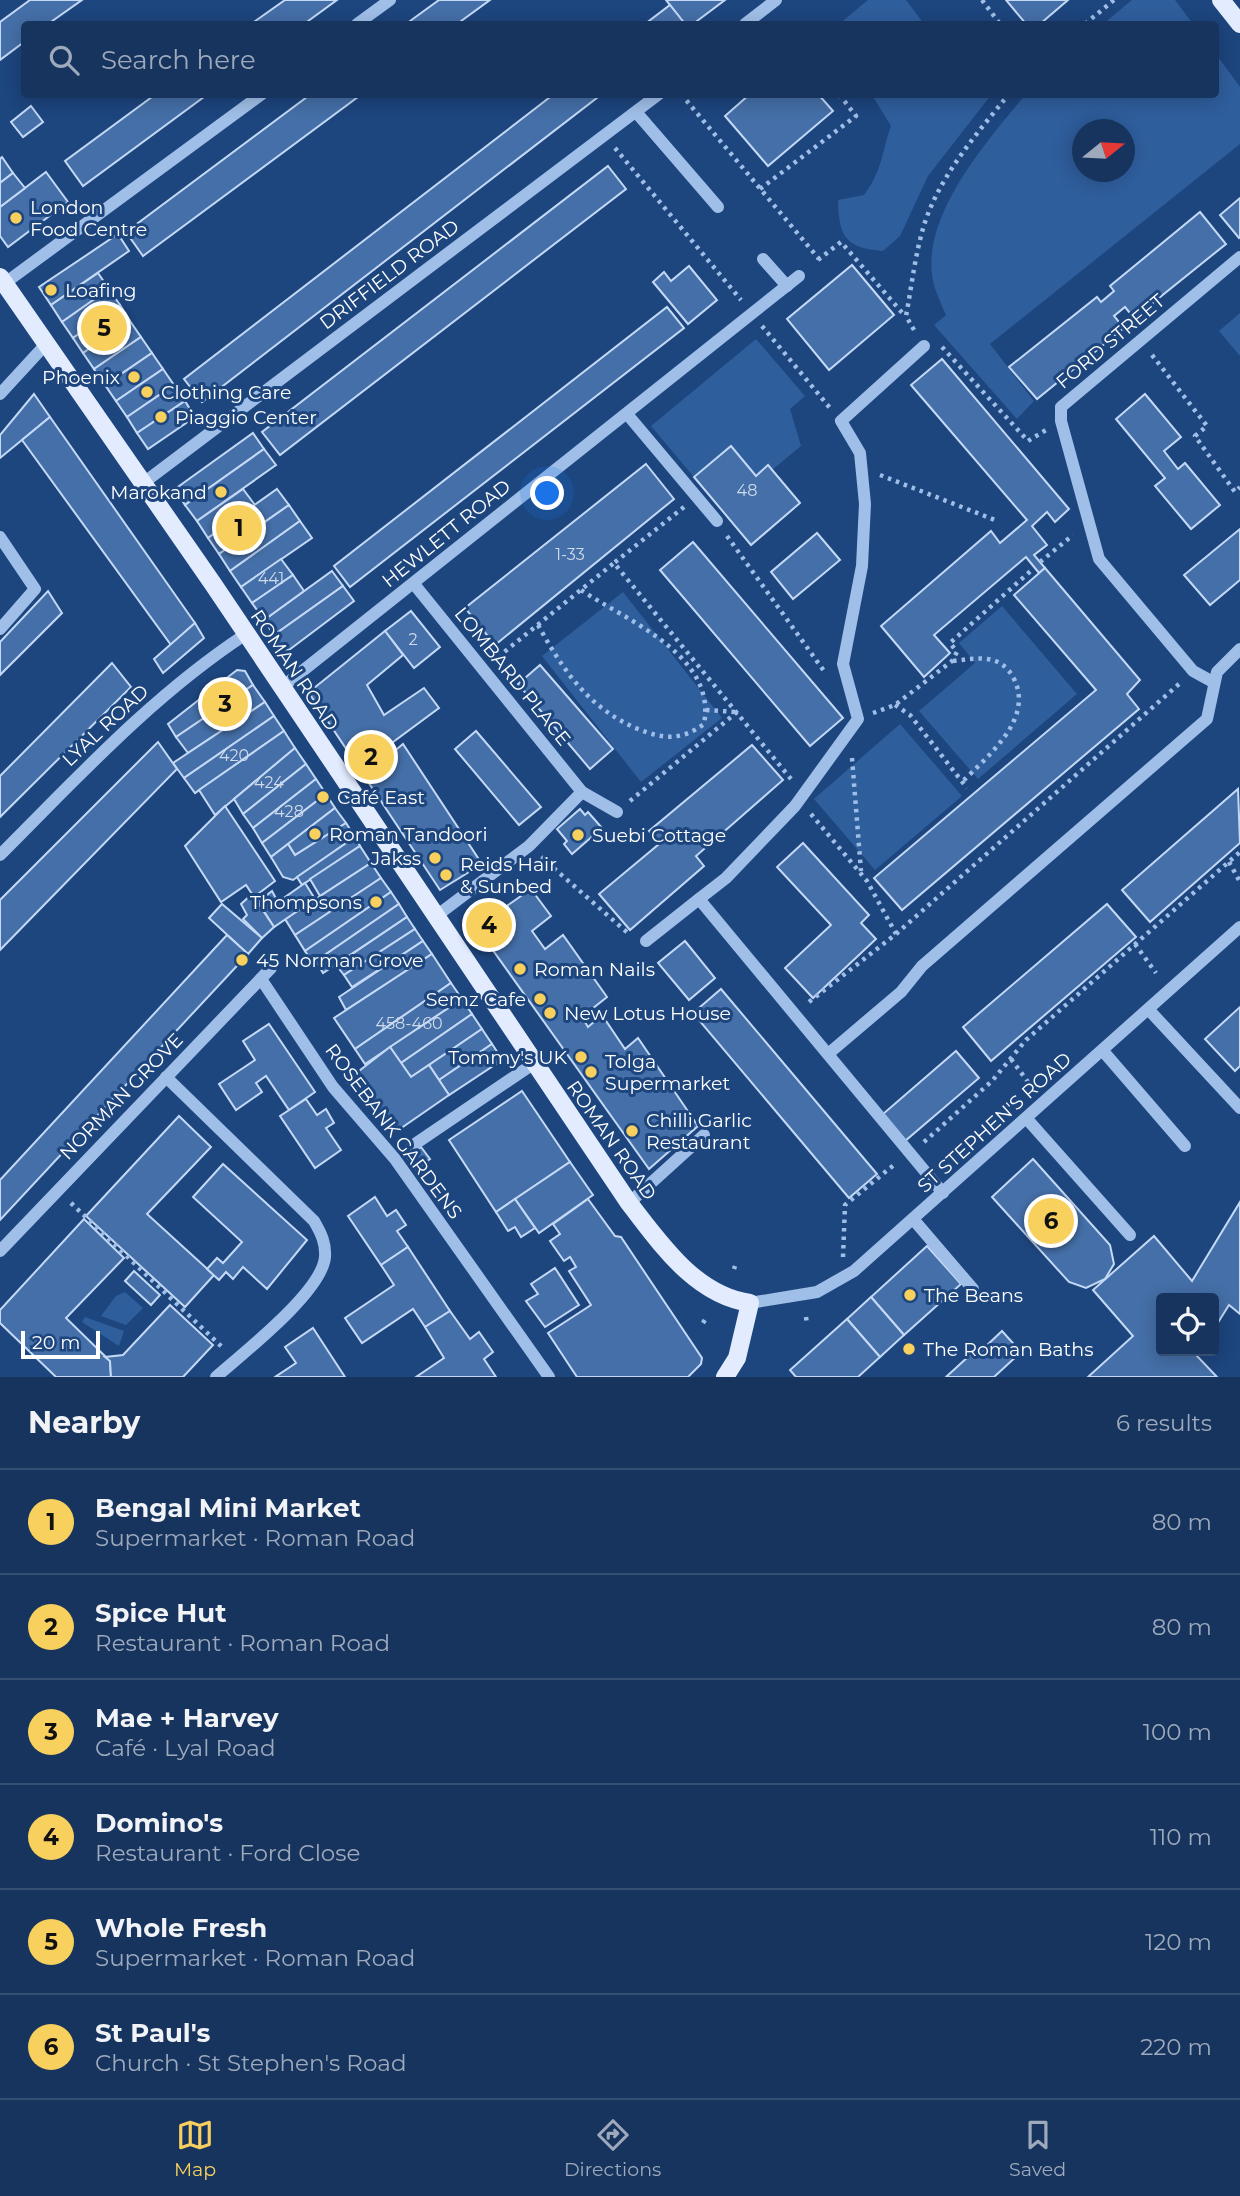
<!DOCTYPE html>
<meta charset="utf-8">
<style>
:root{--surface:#16345e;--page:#1f3c64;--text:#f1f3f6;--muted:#9eaabc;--line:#354f73;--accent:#f8d05e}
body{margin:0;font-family:Montserrat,sans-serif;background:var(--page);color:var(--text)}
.controls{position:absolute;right:21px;bottom:21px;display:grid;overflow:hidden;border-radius:7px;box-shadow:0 4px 18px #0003}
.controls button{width:63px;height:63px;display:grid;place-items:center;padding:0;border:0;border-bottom:2px solid var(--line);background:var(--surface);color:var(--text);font:35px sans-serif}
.compass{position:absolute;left:1072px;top:119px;width:63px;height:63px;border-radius:50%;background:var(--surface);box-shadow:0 4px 18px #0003;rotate:72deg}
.scale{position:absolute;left:21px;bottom:18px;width:79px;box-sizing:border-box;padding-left:7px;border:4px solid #fff;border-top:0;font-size:19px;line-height:24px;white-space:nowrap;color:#fff;-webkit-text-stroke:5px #1d457e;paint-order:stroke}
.you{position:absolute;left:548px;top:494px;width:24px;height:24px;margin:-18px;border:5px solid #fff;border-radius:50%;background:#1a73e8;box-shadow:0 0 0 10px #1a73e833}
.badge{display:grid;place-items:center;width:46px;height:46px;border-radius:50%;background:var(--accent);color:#111;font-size:23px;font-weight:700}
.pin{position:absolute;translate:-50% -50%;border:4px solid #fff;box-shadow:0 2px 7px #0006}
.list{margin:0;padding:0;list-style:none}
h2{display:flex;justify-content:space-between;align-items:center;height:91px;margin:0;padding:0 28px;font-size:30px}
h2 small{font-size:23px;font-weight:400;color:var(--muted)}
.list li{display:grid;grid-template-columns:46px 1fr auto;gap:21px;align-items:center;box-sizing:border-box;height:105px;padding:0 28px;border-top:2px solid var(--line)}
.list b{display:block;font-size:26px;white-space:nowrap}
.list p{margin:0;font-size:23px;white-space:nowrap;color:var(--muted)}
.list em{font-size:23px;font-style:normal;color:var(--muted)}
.icon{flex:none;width:38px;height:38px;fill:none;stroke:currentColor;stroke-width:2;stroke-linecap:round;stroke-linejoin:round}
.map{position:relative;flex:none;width:1240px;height:1377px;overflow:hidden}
.search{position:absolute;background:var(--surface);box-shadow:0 4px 18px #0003;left:21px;right:21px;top:21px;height:77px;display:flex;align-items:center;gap:18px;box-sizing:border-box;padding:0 24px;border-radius:7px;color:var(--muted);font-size:26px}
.sheet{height:721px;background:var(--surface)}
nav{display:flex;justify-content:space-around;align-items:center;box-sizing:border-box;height:98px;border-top:2px solid var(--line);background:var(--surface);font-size:19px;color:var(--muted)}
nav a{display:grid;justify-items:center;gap:4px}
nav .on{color:var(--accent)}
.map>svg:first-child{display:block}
.green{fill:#2f5e9d;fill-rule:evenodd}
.building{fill:#456fa8;stroke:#c4d9f6;stroke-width:2}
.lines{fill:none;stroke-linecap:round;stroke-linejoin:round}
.path{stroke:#a0bfe8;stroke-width:4.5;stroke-dasharray:3.5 5;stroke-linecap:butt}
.minor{stroke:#a0bfe8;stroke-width:12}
.major{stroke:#e3ecfe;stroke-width:18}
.poi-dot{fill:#f8d05e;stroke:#1d457e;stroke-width:2.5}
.labels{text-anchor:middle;stroke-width:6;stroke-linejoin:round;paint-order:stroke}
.number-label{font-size:16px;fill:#d0dbe9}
.poi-label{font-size:19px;fill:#fff;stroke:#1d457e;text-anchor:start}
.street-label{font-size:19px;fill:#fff;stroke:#1d457e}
</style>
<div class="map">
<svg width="1240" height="1377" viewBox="0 0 1240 1377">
<rect width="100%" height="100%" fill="#1d457e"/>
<!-- green -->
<g class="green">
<polygon points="868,0 906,0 924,24 839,24"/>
<polygon points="1132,0 1175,0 1193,24 1103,24"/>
<path d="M1216,54L1240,87V144L990,344L1034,401L1017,419L934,325L946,315C942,306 937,295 934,285C917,219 987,142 1025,95L1216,94ZM1082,130H1124V172H1082Z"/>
<path d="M872,95H991L928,176L900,236L883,251C845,248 839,237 838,200L864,195C883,169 881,154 891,126Z"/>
<polygon points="1240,313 1240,356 1219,331"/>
<polygon points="756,339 805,396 790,409 801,446 772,470 800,503 751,545 651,426"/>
<polygon points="623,592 722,718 641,782 542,656"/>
<polygon points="1002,606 1077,694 978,779 919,711 975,663 959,643"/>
<polygon points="900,724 962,796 875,870 814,799"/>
<polygon points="125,1292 143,1308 126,1325 101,1316 116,1296"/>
<polygon points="85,1317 124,1331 119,1346 82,1322"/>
</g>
<!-- building -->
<g class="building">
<polygon points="30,0 82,0 48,24 24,24 24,42 0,60 0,22"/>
<polygon points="285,0 337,0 304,24 251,24"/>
<polygon points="439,0 490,0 457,24 406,24"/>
<polygon points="666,0 725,0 693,24 685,24"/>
<polygon points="1006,0 1068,0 1040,24 1026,24"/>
<polygon points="670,5 685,24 645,24"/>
<polygon points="156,94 208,94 83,186 65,161"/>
<polygon points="311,94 362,94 143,256 126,232"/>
<polygon points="554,94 602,94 202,402 184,379"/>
<polygon points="750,94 818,94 833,111 768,166 725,116"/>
<polygon points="31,106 43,122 23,137 11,122"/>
<polygon points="2,157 13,173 0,183 0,159"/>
<polygon points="608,166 626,189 280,455 262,432"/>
<polygon points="46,172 68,202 8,247 0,236 0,207"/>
<polygon points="13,173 25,188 0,207 0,183"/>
<polygon points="1240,198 1240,237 1239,238 1220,215"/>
<polygon points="1200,212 1226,244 1134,318 1125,307 1114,316 1124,328 1037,399 1009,367 1097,297 1101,302 1114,291 1110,286"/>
<polygon points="118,234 129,251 51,305 39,287"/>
<polygon points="852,265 894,315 829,370 787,319"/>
<polygon points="689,266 717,300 688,324 653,282 664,272 671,281"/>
<polygon points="98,273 109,289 62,322 51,305"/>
<polygon points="109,289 120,305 73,338 62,322"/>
<polygon points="120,305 130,321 83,353 73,338"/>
<polygon points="667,307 684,328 350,587 334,566"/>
<polygon points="130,321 141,337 94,369 83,353"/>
<polygon points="141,337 152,353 105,385 94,369"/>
<polygon points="152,353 163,369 116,401 105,385"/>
<polygon points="942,359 1069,509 1055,522 1047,512 1032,526 1047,545 1034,555 1045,568 1039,573 1026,557 934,635 950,653 924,677 881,626 991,531 1000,543 1027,520 911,385"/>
<polygon points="163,369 174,385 127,417 116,401"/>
<polygon points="174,385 185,401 137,433 127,417"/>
<polygon points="34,394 50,417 0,458 0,435"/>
<polygon points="1145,394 1181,437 1164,451 1178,469 1185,463 1220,505 1191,529 1155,486 1165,478 1116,419"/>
<polygon points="185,401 195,417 148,449 137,433"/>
<polygon points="50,417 195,623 171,645 22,440"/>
<polygon points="253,433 264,449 185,505 175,489"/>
<polygon points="731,446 756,476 768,465 800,503 751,545 694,477"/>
<polygon points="264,449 276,465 197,521 185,505"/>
<polygon points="646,464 674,499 495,645 465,608"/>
<polygon points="243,489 255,505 208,538 197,521"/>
<polygon points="277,489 289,505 219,554 208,538"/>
<polygon points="289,505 300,521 230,571 219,554"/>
<polygon points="300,521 312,538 241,587 230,571"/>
<polygon points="1240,529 1240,580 1210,605 1184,575"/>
<polygon points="817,533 840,560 793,599 771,572"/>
<polygon points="693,542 843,718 810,746 660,570"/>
<polygon points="281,559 293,575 252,603 241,587"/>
<polygon points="1045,568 1140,680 1127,694 1139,709 902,910 874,878 1096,690 1014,595"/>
<polygon points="332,571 343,586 274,635 264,620"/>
<polygon points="293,575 304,591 264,620 252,603"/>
<polygon points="343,586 354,601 289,650 283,649 274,635"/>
<polygon points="48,591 62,613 0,675 0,642"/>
<polygon points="411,611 440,647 414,668 385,631"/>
<polygon points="195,623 204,638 163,673 154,659"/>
<polygon points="385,631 403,655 367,685 384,715 424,688 439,708 381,751 386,758 403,744 482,864 440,890 311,696 314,688"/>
<polygon points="112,663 131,687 0,817 0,776"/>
<polygon points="540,665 613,749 590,769 518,684"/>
<polygon points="237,670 245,671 253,685 176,737 168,724"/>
<polygon points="253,685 265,702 188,753 176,737"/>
<polygon points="265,702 274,716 184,778 173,763"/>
<polygon points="274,716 284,731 195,793 184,778"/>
<polygon points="284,731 295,748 215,815 199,790"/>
<polygon points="476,731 541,807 519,825 455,749"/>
<polygon points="158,742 177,769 0,950 0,900"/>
<polygon points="752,745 783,780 696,856 704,866 630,930 599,894 659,844 649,831"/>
<polygon points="295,748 306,764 243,814 234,799"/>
<polygon points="306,764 316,779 253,828 243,814"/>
<polygon points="316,779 326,794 262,843 253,828"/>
<polygon points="1238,789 1240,843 1150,922 1122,890"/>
<polygon points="326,794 335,808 271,857 262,843"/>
<polygon points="225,806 275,881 254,897 246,885 221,902 185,846"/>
<polygon points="335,808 346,823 295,855 288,844"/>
<polygon points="580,809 585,815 588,812 602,828 572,854 564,844 567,841 557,829"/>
<polygon points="346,823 355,837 293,880 283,877 271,857 288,844 295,855"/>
<polygon points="355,837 360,846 302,885 297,877"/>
<polygon points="803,843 869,915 861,923 876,939 813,998 785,968 831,925 777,867"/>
<polygon points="360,846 371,863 320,896 310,879"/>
<polygon points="371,863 381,878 295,935 285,919"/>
<polygon points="381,878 391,892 305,951 295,935"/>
<polygon points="305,883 315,899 274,927 258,902 272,891 278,902"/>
<polygon points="531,889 551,916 532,931 545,949 563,935 607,997 582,1017 588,1027 602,1015 625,1049 638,1038 698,1126 649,1169 482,935 484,922"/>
<polygon points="391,892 399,904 313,963 305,951"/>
<polygon points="252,894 274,927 262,938 243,919 247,915 241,904"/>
<polygon points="222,904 262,938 248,954 209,918"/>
<polygon points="399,904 407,917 323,973 316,961"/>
<polygon points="1107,904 1136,937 991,1061 963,1027"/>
<polygon points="407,917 415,929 344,975 336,965"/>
<polygon points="415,929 423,941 352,987 344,975"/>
<polygon points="227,935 248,954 0,1220 0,1180"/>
<polygon points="423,941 432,954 346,1010 339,997"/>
<polygon points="685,941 715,978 689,1000 658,963"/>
<polygon points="432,954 451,983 355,1049 334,1018"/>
<polygon points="451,983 462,999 365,1064 355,1049"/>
<polygon points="721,989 877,1174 849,1198 693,1013"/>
<polygon points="462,999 472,1014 401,1063 390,1047"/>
<polygon points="1240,1007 1240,1066 1235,1071 1205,1039"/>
<polygon points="472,1014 482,1029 411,1077 401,1063"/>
<polygon points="269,1024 315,1092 289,1110 266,1076 256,1083 262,1092 236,1110 219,1084 255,1060 243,1041"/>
<polygon points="482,1029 492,1044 439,1080 429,1065"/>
<polygon points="492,1044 500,1056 496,1064 449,1095 439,1080"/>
<polygon points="390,1047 411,1077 429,1065 449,1095 397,1131 346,1081"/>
<polygon points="956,1051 979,1078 905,1141 883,1114"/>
<polygon points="522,1091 570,1162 496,1212 449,1140"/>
<polygon points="306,1099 317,1115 326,1109 334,1123 326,1128 341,1150 315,1168 280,1116"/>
<polygon points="179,1116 211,1147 147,1214 214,1275 185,1307 86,1216"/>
<polygon points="421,1147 430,1159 416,1169 407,1157"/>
<polygon points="1033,1159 1110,1245 1114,1264 1105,1279 1086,1288 1069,1282 992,1197"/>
<polygon points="570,1162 593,1195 539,1233 515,1199"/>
<polygon points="223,1164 307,1240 267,1289 243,1267 233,1279 226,1272 219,1280 207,1269 217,1258 223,1263 242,1242 193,1197"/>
<polygon points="375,1197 387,1216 396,1210 406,1225 397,1231 408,1247 381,1265 348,1216"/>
<polygon points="515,1199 535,1228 521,1237 515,1227 508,1231 496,1212"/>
<polygon points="588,1199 615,1236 621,1237 702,1358 701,1364 688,1377 577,1377 548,1333 591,1305 569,1271 576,1267 570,1257 564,1261 550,1241 560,1234 553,1224"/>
<polygon points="1240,1202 1240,1314 1229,1305 1214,1329 1214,1298 1161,1298 1161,1351 1199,1351 1196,1355 1217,1377 1088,1377 1133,1336 1093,1290 1154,1236 1192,1281"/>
<polygon points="84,1219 124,1258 66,1318 110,1361 111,1377 56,1377 0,1323 0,1310"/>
<polygon points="927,1246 961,1284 904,1335 871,1297"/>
<polygon points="408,1247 450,1311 425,1327 413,1309 362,1343 345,1318 394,1285 381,1265"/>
<polygon points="555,1268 579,1305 545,1327 526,1301 538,1294 531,1284"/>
<polygon points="134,1271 160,1295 151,1305 125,1281"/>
<polygon points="871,1297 904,1335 880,1357 847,1319"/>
<polygon points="170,1305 213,1345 183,1377 111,1377 110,1361 105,1357 123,1355"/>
<polygon points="450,1311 470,1339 479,1332 493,1352 484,1359 496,1377 416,1377 444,1358 425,1327"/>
<polygon points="847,1319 880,1357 858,1377 796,1377 790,1370"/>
<polygon points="313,1328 345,1377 275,1377 296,1363 285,1347"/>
<polygon points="1002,1331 1021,1352 994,1377 946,1377 981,1345 984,1348"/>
</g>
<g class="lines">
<!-- path -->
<g class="path">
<polyline points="982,0 1000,24"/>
<polyline points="1085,24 1114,0"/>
<polyline points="681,94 819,259"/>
<polyline points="615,148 741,300"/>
<polyline points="760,189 856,116 839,94"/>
<polyline points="818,260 841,242 905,316"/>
<polyline points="762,326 830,408"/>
<path d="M914,330L906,316C911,290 914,263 921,236C934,182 975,136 1009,94"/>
<polyline points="942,347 1028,441 1046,430"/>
<polyline points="1152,355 1207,426 1195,436 1235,492 1240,487"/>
<polyline points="880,475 995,520"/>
<polyline points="684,507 614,563 791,779"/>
<polyline points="727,536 824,671"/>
<polyline points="1040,562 1073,535"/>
<path d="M538,625C563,670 588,708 638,729C663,739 681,741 704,724C717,655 627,621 581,590"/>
<polyline points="498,657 614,563"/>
<path d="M953,661C978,658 1001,653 1014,679C1034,719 988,756 962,782"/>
<polyline points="895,705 910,715 967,788"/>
<polyline points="706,710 736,712"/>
<polyline points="873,713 895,705 952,661 957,652 950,643 1034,568"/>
<polyline points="852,758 861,871"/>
<polyline points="630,801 737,712"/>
<polyline points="811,814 867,881 896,934"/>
<polyline points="541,857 629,934"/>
<polyline points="1229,862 1240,882"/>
<polyline points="1135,944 1156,973"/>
<polyline points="809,1002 896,934 1179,684"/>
<polyline points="1011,1059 1031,1086"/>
<polyline points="924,1142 992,1081 1026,1040 1240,852"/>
<polyline points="71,1203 222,1347"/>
<polyline points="843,1257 845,1205 895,1164"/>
<polyline points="734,1269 735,1266"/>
<polyline points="806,1317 807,1324"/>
<polyline points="703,1323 706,1318"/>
</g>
<!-- minor -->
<g class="minor">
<polyline points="357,24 390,0"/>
<polyline points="745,24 776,0"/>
<polyline points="636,112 718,207"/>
<polyline points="763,259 787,286"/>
<polyline points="5,283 262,94"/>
<polyline points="924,346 841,421 860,453 865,504 862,566 843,664 858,719 795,806 726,878 699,899 943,1193"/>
<polyline points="0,394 46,344"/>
<polyline points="627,414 717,521"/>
<polyline points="142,484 659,94"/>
<polyline points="0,537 35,589 0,629"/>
<polyline points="414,584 582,792 617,812"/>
<polyline points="1213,682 1193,671 1099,559 1061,421 1061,407 1240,257"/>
<polyline points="281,688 799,276"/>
<path d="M0,855C78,777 153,695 246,634"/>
<polyline points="435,917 529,846 582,792"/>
<polyline points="646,941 699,899"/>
<polyline points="261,979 333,1087 395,1159 549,1377"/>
<polyline points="1149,1010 1240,1108"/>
<polyline points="1103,1051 1185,1146"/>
<polyline points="828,1054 901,992 922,966 1207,719 1217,672 1240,649"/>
<path d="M166,1077L314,1221C321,1233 326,1243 325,1257C322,1292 243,1353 216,1377"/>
<polyline points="1027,1119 1130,1235"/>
<polyline points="412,1146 533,1064"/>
<polyline points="629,1203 704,1135"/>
<polyline points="913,1219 973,1289"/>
<polyline points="0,1251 271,968"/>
<polyline points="750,1303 817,1292 854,1271 1240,927"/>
</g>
<!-- major -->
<g class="major">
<polyline points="1221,0 1240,24"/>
<path d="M0,277L213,584L629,1203C661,1244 695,1295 750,1303L737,1358L725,1377"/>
</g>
</g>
<!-- markers -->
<g class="poi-dot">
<circle cx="16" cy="218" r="7"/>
<circle cx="51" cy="290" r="7"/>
<circle cx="134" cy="377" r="7"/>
<circle cx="147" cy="392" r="7"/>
<circle cx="161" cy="417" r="7"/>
<circle cx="221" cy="492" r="7"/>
<circle cx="323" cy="797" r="7"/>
<circle cx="315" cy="834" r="7"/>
<circle cx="578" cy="835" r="7"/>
<circle cx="435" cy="858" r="7"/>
<circle cx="446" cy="875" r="7"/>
<circle cx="376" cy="902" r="7"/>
<circle cx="242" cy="960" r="7"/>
<circle cx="520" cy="969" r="7"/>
<circle cx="540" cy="999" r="7"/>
<circle cx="550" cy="1013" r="7"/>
<circle cx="581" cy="1057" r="7"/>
<circle cx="591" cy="1072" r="7"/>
<circle cx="632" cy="1131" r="7"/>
<circle cx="910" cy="1295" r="7"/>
<circle cx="909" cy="1349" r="7"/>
</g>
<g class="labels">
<!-- number labels -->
<g class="number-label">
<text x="747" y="496">48</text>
<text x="570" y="560">1-33</text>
<text x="271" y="584">441</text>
<text x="413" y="645">2</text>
<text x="234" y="761">420</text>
<text x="269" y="788">424</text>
<text x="289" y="817">428</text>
<text x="409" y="1029">458-460</text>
</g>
<!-- poi labels -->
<g class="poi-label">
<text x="30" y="214">London<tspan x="30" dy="22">Food Centre</tspan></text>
<text x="65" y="297">Loafing</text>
<text x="120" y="384" text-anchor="end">Phoenix</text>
<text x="161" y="399">Clothing Care</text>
<text x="175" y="424">Piaggio Center</text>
<text x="207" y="499" text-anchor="end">Marokand</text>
<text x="337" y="804">Café East</text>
<text x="329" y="841">Roman Tandoori</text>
<text x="592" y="842">Suebi Cottage</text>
<text x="421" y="865" text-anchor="end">Jakss</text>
<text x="460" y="871">Reids Hair<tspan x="460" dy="22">&amp; Sunbed</tspan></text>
<text x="362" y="909" text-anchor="end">Thompsons</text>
<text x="256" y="967">45 Norman Grove</text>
<text x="534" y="976">Roman Nails</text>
<text x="526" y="1006" text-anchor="end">Semz Cafe</text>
<text x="564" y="1020">New Lotus House</text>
<text x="567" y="1064" text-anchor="end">Tommy's UK</text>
<text x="605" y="1068">Tolga<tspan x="605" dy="22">Supermarket</tspan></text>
<text x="646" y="1127">Chilli Garlic<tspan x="646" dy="22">Restaurant</tspan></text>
<text x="924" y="1302">The Beans</text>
<text x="923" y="1356">The Roman Baths</text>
</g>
<!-- street labels -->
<g class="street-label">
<text transform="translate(389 274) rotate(-37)" y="7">DRIFFIELD ROAD</text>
<text transform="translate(1110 341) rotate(-40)" y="7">FORD STREET</text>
<text transform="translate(446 533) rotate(-39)" y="7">HEWLETT ROAD</text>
<text transform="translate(295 670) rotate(56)" y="7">ROMAN ROAD</text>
<text transform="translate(513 676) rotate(51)" y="7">LOMBARD PLACE</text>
<text transform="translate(105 725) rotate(-43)" y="7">LYAL ROAD</text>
<text transform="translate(121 1096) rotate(-46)" y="7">NORMAN GROVE</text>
<text transform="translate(994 1122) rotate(-42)" y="7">ST STEPHEN'S ROAD</text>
<text transform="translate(394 1131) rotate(53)" y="7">ROSEBANK GARDENS</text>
<text transform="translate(612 1140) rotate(55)" y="7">ROMAN ROAD</text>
</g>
</g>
</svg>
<div class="controls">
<button><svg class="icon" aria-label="locate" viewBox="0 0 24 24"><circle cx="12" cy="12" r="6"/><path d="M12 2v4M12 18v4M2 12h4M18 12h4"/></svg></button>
</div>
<svg class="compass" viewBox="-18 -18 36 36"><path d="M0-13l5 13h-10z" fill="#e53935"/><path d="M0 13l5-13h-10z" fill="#9eaabc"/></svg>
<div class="scale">20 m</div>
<div class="you"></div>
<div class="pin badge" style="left:239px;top:528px">1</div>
<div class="pin badge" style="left:371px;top:757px">2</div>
<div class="pin badge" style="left:225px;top:704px">3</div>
<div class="pin badge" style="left:489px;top:925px">4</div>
<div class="pin badge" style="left:104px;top:328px">5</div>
<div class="pin badge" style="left:1051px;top:1221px">6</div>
<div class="search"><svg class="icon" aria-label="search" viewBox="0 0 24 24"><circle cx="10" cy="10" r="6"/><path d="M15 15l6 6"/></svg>Search here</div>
</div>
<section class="sheet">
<h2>Nearby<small>6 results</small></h2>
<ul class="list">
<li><span class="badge">1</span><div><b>Bengal Mini Market</b><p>Supermarket · Roman Road</p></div><em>80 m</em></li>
<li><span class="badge">2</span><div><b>Spice Hut</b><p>Restaurant · Roman Road</p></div><em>80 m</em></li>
<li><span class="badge">3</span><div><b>Mae + Harvey</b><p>Café · Lyal Road</p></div><em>100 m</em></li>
<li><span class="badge">4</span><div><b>Domino's</b><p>Restaurant · Ford Close</p></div><em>110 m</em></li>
<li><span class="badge">5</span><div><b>Whole Fresh</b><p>Supermarket · Roman Road</p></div><em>120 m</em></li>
<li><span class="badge">6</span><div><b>St Paul's</b><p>Church · St Stephen's Road</p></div><em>220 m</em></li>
</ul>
</section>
<nav>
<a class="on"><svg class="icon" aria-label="map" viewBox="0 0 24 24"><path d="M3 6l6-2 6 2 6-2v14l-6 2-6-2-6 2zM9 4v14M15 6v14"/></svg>Map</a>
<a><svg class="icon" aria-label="directions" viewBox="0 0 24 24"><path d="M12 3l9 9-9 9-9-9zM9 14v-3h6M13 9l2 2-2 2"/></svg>Directions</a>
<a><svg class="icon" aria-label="saved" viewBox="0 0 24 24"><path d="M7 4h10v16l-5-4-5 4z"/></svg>Saved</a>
</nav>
